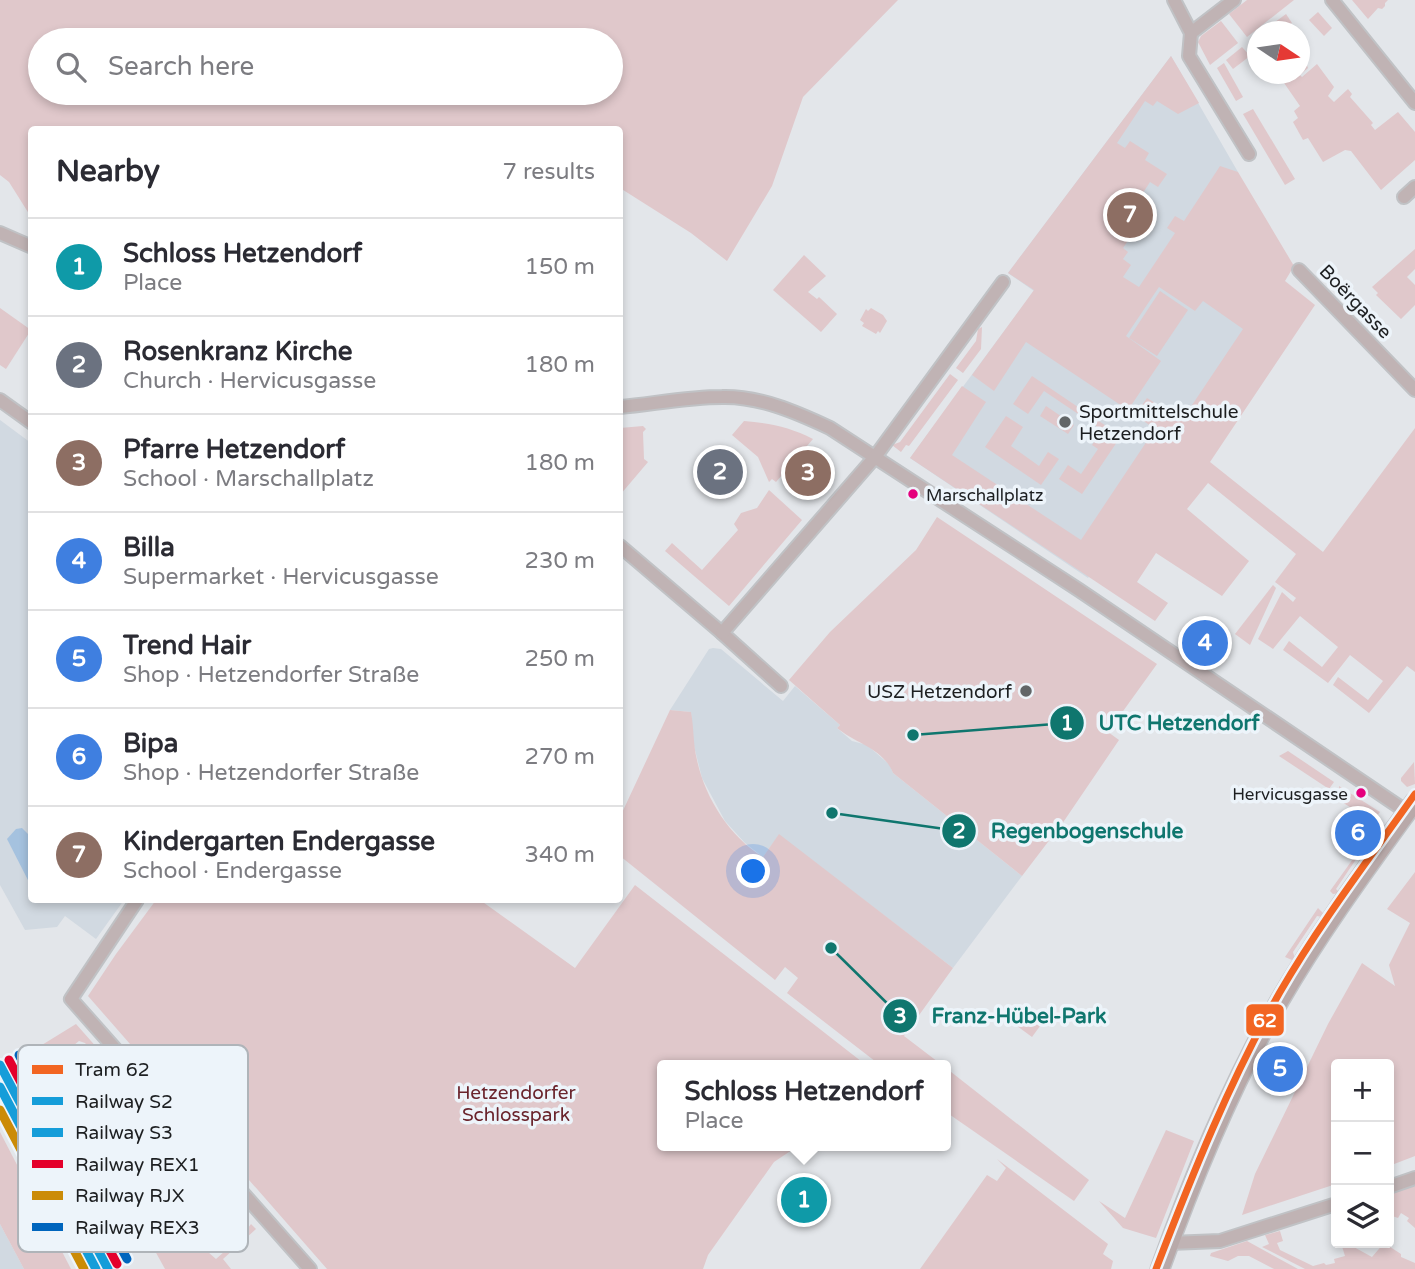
<!DOCTYPE html>
<meta charset="utf-8">
<style>
:root{--surface:#fff;--page:#f2f2f3;--text:#2b2b33;--muted:#7c7c81;--line:#e1e1e2;--accent:#0f766e}
body{margin:0;font-family:"Varela Round",sans-serif;background:var(--page);color:var(--text)}
.controls{position:absolute;right:21px;bottom:21px;display:grid;overflow:hidden;border-radius:7px;box-shadow:0 4px 10px #0003}
.controls button{width:63px;height:63px;display:grid;place-items:center;padding:0;border:0;border-bottom:2px solid var(--line);background:var(--surface);color:var(--text);font:35px sans-serif}
.compass{position:absolute;left:1247px;top:21px;width:63px;height:63px;border-radius:50%;background:var(--surface);box-shadow:0 4px 10px #0003;rotate:103deg}
.you{position:absolute;left:754px;top:872px;width:24px;height:24px;margin:-18px;border:5px solid #fff;border-radius:50%;background:#1a73e8;box-shadow:0 0 0 10px #1a73e833}
.badge{display:grid;place-items:center;width:46px;height:46px;border-radius:50%;background:var(--accent);color:#fff;font-size:23px;font-weight:700}
.pin{position:absolute;translate:-50% -50%;border:4px solid #fff;box-shadow:0 2px 7px #0006}
.popup{position:absolute;left:657px;top:1060px;width:294px;height:91px;box-sizing:border-box;display:grid;place-content:center;border-radius:7px;background:var(--surface);filter:drop-shadow(0 2px 5px #0005);font-size:23px;white-space:nowrap;color:var(--muted)}
.popup b{font-size:26px;color:var(--text)}
.popup::after{content:'';position:absolute;left:50%;top:100%;margin-left:-14px;border:14px solid transparent;border-top-color:var(--surface)}
.list{margin:0;padding:0;list-style:none}
h2{display:flex;justify-content:space-between;align-items:center;height:91px;margin:0;padding:0 28px;font-size:30px}
h2 small{font-size:23px;font-weight:400;color:var(--muted)}
.list li{display:grid;grid-template-columns:46px 1fr auto;gap:21px;align-items:center;box-sizing:border-box;height:98px;padding:0 28px;border-top:2px solid var(--line)}
.list b{display:block;font-size:26px;white-space:nowrap}
.list p{margin:0;font-size:23px;white-space:nowrap;color:var(--muted)}
.list em{font-size:23px;font-style:normal;color:var(--muted)}
.icon{flex:none;width:38px;height:38px;fill:none;stroke:currentColor;stroke-width:2;stroke-linecap:round;stroke-linejoin:round}
.map{position:relative;flex:none;width:1415px;height:1269px;overflow:hidden}
.search{position:absolute;background:var(--surface);box-shadow:0 4px 10px #0003;left:28px;top:28px;width:595px;height:77px;display:flex;align-items:center;gap:18px;box-sizing:border-box;padding:0 24px;border-radius:38px;color:var(--muted);font-size:26px}
.panel{position:absolute;background:var(--surface);box-shadow:0 4px 10px #0003;left:28px;top:126px;width:595px;height:777px;border-radius:7px}
.map>svg:first-child{display:block}
.built{fill:#d1d9e1}
.green{fill:#e0c8cb;fill-rule:evenodd}
.water{fill:#a5c2df}
.lines{fill:none;stroke-linecap:round;stroke-linejoin:round}
.street-casing{stroke:#c0c2c5;stroke-width:16}
.secondary-casing{stroke:#c0c2c5;stroke-width:21}
.street{stroke:#c0b3b4;stroke-width:12}
.secondary{stroke:#b8a9a9;stroke-width:18}
.rail-1-casing{stroke:#edf4fa;stroke-width:14}
.rail-2-casing{stroke:#edf4fa;stroke-width:14}
.rail-3-casing{stroke:#edf4fa;stroke-width:14}
.rail-4-casing{stroke:#edf4fa;stroke-width:14}
.rail-5-casing{stroke:#edf4fa;stroke-width:14}
.rail-1{stroke:#159dd9;stroke-width:9}
.rail-2{stroke:#159dd9;stroke-width:9}
.rail-3{stroke:#e4002b;stroke-width:9}
.rail-4{stroke:#cb8b07;stroke-width:9}
.rail-5{stroke:#0065bd;stroke-width:9}
.tram-1-casing{stroke:#edf4fa;stroke-width:12}
.tram-1{stroke:#f26522;stroke-width:7}
.poi-dot{fill:#626567;stroke:#edf4fa;stroke-width:2.5}
.bus-dot{fill:#e5007d;stroke:#edf4fa;stroke-width:2.5}
.labels{text-anchor:middle;stroke-width:7;stroke-linejoin:round;paint-order:stroke}
.bus-label{font-size:17px;fill:#1d1f21;stroke:#edf4fa;text-anchor:start}
.street-label{font-size:19px;fill:#1d1f21;stroke:#edf4fa}
.poi-label{font-size:19px;fill:#1d1f21;stroke:#edf4fa;text-anchor:start}
.park-label{font-size:19px;fill:#6a242c;stroke:#edf4fa}
.key{fill:#edf4fa;stroke:#afb4b9;stroke-width:2}
.key-label{font-size:19px;fill:#1d1f21}
.leader{fill:none;stroke:#0f766e;stroke-width:2.5}
.callout-dot{fill:#0f766e;stroke:#edf4fa;stroke-width:2.5}
.mark-label{font-size:21px;text-anchor:middle;font-weight:bold;fill:#fff}
.callout-label{font-size:21px;text-anchor:middle;font-weight:bold;fill:#0f766e;stroke:#edf4fa;stroke-width:7;stroke-linejoin:round;paint-order:stroke}
.line-badge{stroke:#edf4fa;stroke-width:2.5}
.badge-label{font-size:19px;text-anchor:middle;font-weight:bold;fill:#fff}
</style>
<div class="map">
<svg width="1415" height="1269" viewBox="0 0 1415 1269">
<rect width="100%" height="100%" fill="#e3e6ea"/>
<!-- built -->
<g class="built">
<polygon points="1171,56 1238,172 1178,258 1259,327 1088,578 910,458 1034,291 1008,273"/>
<polygon points="0,420 31,443 32,900 124,900 96,939 65,916 57,927 25,930 0,885"/>
<polygon points="713,648 721,649 783,701 795,686 840,725 837,728 852,741 867,745 890,765 893,773 1022,876 953,968 779,835 763,857 745,843 725,821 702,778 693,742 691,712 670,710 709,649"/>
<polygon points="0,1224 24,1269 0,1269"/>
</g>
<!-- green -->
<g class="green">
<path d="M0,0H898L803,97L772,186L727,261L691,233L620,188V130H32L31,217L9,182L0,175ZM611,40V93H40V40Z"/>
<polygon points="1247,0 1294,0 1247,37 1229,14"/>
<polygon points="1352,0 1388,0 1385,3 1385,6 1382,9 1378,8 1368,19"/>
<polygon points="1318,12 1332,28 1324,36 1309,20"/>
<polygon points="1286,14 1292,23 1281,31 1263,31"/>
<polygon points="1221,21 1238,43 1210,65 1198,42 1201,36"/>
<polygon points="1242,47 1250,56 1233,69 1226,60"/>
<polygon points="1171,56 1199,103 1178,114 1157,101 1153,106 1145,101 1117,143 1125,148 1130,141 1149,153 1145,160 1167,174 1158,187 1150,182 1139,199 1147,205 1139,216 1131,211 1119,228 1131,236 1123,248 1128,252 1123,259 1131,265 1123,277 1139,287 1175,233 1167,228 1175,216 1184,221 1220,166 1238,172 1294,266 1285,281 1315,305 1210,462 1323,552 1415,428 1415,672 1407,666 1369,713 1333,685 1338,677 1368,700 1383,681 1350,655 1328,683 1283,650 1289,641 1322,667 1338,647 1300,616 1273,649 1258,639 1282,592 1293,602 1296,598 1275,582 1296,554 1208,483 1187,509 1249,561 1222,596 1156,553 1137,582 1168,603 1155,621 910,458 962,386 986,402 952,455 1081,540 1155,429 1135,415 1147,398 1182,420 1243,329 1203,301 1195,311 1159,287 1126,336 1161,361 1128,410 1026,342 994,391 972,375 1034,290 1008,273"/>
<polygon points="1305,60 1308,68 1300,75 1302,77 1317,64 1334,87 1328,96 1334,102 1348,89 1352,94 1350,97 1373,123 1371,125 1375,130 1398,112 1415,132 1415,160 1381,190 1351,151 1345,150 1323,162 1308,138 1303,140 1293,122 1298,118 1294,111 1300,106 1282,80 1288,74 1300,74 1300,64"/>
<polygon points="1224,63 1243,97 1236,101 1217,68"/>
<polygon points="1253,109 1295,179 1285,185 1243,114"/>
<polygon points="1415,249 1415,269 1407,277 1415,285 1415,305 1401,319 1376,295 1378,293 1372,287"/>
<polygon points="804,255 826,276 808,292 817,299 819,297 837,314 821,332 773,290"/>
<polygon points="1160,291 1188,310 1157,356 1129,338"/>
<polygon points="0,308 31,330 6,369 0,365"/>
<polygon points="871,308 883,315 887,321 880,333 878,331 876,334 862,326 864,323 860,320 866,309 868,311"/>
<polygon points="982,327 981,349 963,373 956,368 976,341 978,329"/>
<polygon points="950,374 958,380 909,446 906,445 901,452 892,445 900,442"/>
<polygon points="1032,376 1121,436 1082,494 1059,479 1068,465 1081,474 1098,449 1092,445 1102,430 1044,391 1028,414 1013,404"/>
<polygon points="1046,406 1074,425 1068,434 1040,416"/>
<polygon points="1006,416 1023,427 1011,446 1039,466 1048,452 1059,459 1041,485 985,447"/>
<path d="M744,421C769,423 790,427 813,439L776,482L772,479L769,482L758,457L732,435Z"/>
<polygon points="643,426 646,429 643,432 644,459 648,462 620,495 620,428"/>
<polygon points="769,490 802,520 729,606 665,551 672,543 702,570 738,530 734,524 741,513 757,508"/>
<path d="M937,517L1157,664L1108,732L1119,740L1064,821L1022,876L893,773C884,749 855,743 837,728L840,725L789,680L830,632L916,550Z"/>
<polygon points="1273,585 1276,588 1250,645 1235,634"/>
<path d="M670,710L691,712C694,728 693,744 697,760C705,798 730,837 763,857L779,834L953,968L904,1036L942,1065H880L787,993L798,978L785,967L775,980L620,856V817Z"/>
<polygon points="1288,751 1334,782 1329,789 1279,756"/>
<polygon points="1414,762 1415,784 1407,787 1401,781 1401,778"/>
<polygon points="1339,786 1380,812 1373,821 1340,801"/>
<polygon points="1367,843 1336,889 1340,893 1333,894 1330,891 1363,845"/>
<polygon points="1415,872 1415,1156 1389,1166 1389,1064 1336,1064 1336,1184 1242,1215 1255,1174 1328,1024 1362,963 1395,986 1389,965 1410,923 1387,909"/>
<polygon points="635,885 866,1065 662,1065 662,1146 798,1146 774,1162 708,1255 703,1269 327,1269 88,996 116,954 156,900 480,900 575,968"/>
<polygon points="1318,908 1324,914 1322,917 1317,916 1293,952 1295,959 1292,960 1285,957"/>
<polygon points="1022,1006 1043,1022 1032,1037 1010,1021"/>
<polygon points="76,1024 106,1058 101,1062 85,1043 79,1041 69,1049 73,1054 69,1058 75,1065 68,1073 81,1083 108,1060 148,1105 142,1110 135,1104 108,1126 131,1152 119,1163 124,1169 116,1177 136,1202 165,1177 163,1175 188,1151 197,1162 171,1185 191,1214 200,1210 219,1193 198,1168 201,1166 226,1195 188,1229 195,1237 193,1239 216,1259 242,1236 251,1224 256,1229 223,1259 231,1269 165,1269 133,1211 137,1206 114,1176 122,1168 118,1164 114,1168 107,1161 102,1165 37,1048"/>
<polygon points="946,1068 1089,1180 1074,1201 946,1112"/>
<polygon points="1166,1130 1194,1141 1156,1238 1123,1228 1099,1201 1125,1218"/>
<polygon points="0,1132 71,1269 24,1269 0,1224"/>
<polygon points="997,1159 1108,1244 1103,1254 1113,1261 1111,1269 920,1269 987,1175 997,1181 1006,1168"/>
<polygon points="144,1169 144,1174 155,1184 137,1200 119,1177 126,1170"/>
<polygon points="1415,1186 1415,1228 1407,1221 1409,1218 1401,1213 1398,1218 1392,1216 1392,1212 1389,1211 1389,1194"/>
<polygon points="1280,1231 1283,1241 1277,1243 1280,1250 1313,1266 1324,1263 1326,1265 1335,1263 1334,1259 1345,1256 1341,1243 1351,1243 1352,1246 1372,1257 1384,1243 1401,1254 1401,1257 1415,1263 1415,1269 1305,1269 1262,1247 1269,1244 1265,1235"/>
<polygon points="1247,1241 1298,1269 1274,1269 1249,1256 1238,1256 1228,1261 1210,1256 1211,1253"/>
</g>
<!-- water -->
<polygon class="water" points="22,828 31,837 31,886 7,839 16,829"/>
<g class="lines">
<!-- street casing -->
<g class="street-casing">
<g id="street">
<polyline points="1174,0 1191,33 1189,56 1249,154"/>
<polyline points="1332,0 1415,103"/>
<polyline points="1191,33 1234,0"/>
<polyline points="1404,197 1415,187"/>
<polyline points="0,233 32,247"/>
<polyline points="1299,270 1415,390"/>
<polyline points="0,400 32,423"/>
<path d="M620,407C653,404 688,397 722,397C759,396 796,412 830,428L1079,590L1407,812"/>
<polyline points="620,546 722,633 781,686"/>
<polyline points="722,633 875,457 1003,282"/>
<polyline points="137,900 71,999 310,1269"/>
<polyline points="1389,1187 1415,1178"/>
<polyline points="1170,1243 1220,1241 1336,1204"/>
</g>
</g>
<!-- secondary casing -->
<g class="secondary-casing">
<path id="secondary" d="M1160,1269C1193,1177 1231,1085 1280,1000C1320,931 1368,866 1415,801"/>
</g>
<!-- street -->
<use href="#street" class="street"/>
<!-- secondary -->
<use href="#secondary" class="secondary"/>
<!-- rail-1 casing -->
<g class="rail-1-casing">
<polyline id="rail-1" points="0,1065 108,1269"/>
</g>
<!-- rail-2 casing -->
<g class="rail-2-casing">
<polyline id="rail-2" points="0,1087 96,1269"/>
</g>
<!-- rail-3 casing -->
<g class="rail-3-casing">
<polyline id="rail-3" points="9,1060 117,1264"/>
</g>
<!-- rail-4 casing -->
<g class="rail-4-casing">
<polyline id="rail-4" points="0,1110 84,1269"/>
</g>
<!-- rail-5 casing -->
<g class="rail-5-casing">
<polyline id="rail-5" points="19,1055 127,1259"/>
</g>
<!-- rail-1 -->
<use href="#rail-1" class="rail-1"/>
<!-- rail-2 -->
<use href="#rail-2" class="rail-2"/>
<!-- rail-3 -->
<use href="#rail-3" class="rail-3"/>
<!-- rail-4 -->
<use href="#rail-4" class="rail-4"/>
<!-- rail-5 -->
<use href="#rail-5" class="rail-5"/>
<!-- tram-1 casing -->
<g class="tram-1-casing">
<path id="tram-1" d="M1156,1269C1192,1175 1230,1080 1280,992C1320,923 1369,859 1415,794"/>
</g>
<!-- tram-1 -->
<use href="#tram-1" class="tram-1"/>
</g>
<!-- markers -->
<g class="poi-dot">
<circle cx="1065" cy="422" r="7"/>
<circle cx="1026" cy="691" r="7"/>
</g>
<g class="bus-dot">
<circle cx="913" cy="494" r="6"/>
<circle cx="1361" cy="793" r="6"/>
</g>
<g class="labels">
<!-- bus labels -->
<g class="bus-label">
<text x="926" y="501">Marschallplatz</text>
<text x="1348" y="800" text-anchor="end">Hervicusgasse</text>
</g>
<!-- street labels -->
<g class="street-label">
<text transform="translate(1356 301) rotate(46)" y="7">Boërgasse</text>
</g>
<!-- poi labels -->
<g class="poi-label">
<text x="1079" y="418">Sportmittelschule<tspan x="1079" dy="22">Hetzendorf</tspan></text>
<text x="1012" y="698" text-anchor="end">USZ Hetzendorf</text>
</g>
<!-- park labels -->
<g class="park-label">
<text x="516" y="1099">Hetzendorfer<tspan x="516" dy="22">Schlosspark</tspan></text>
</g>
</g>
<!-- legend -->
<rect x="18" y="1045" width="230" height="207" rx="10" class="key"/>
<rect x="32" y="1065" width="31" height="9" fill="#f26522"/>
<rect x="32" y="1097" width="31" height="8" fill="#159dd9"/>
<rect x="32" y="1128" width="31" height="9" fill="#159dd9"/>
<rect x="32" y="1160" width="31" height="8" fill="#e4002b"/>
<rect x="32" y="1191" width="31" height="9" fill="#cb8b07"/>
<rect x="32" y="1223" width="31" height="8" fill="#0065bd"/>
<g class="key-label">
<text x="75" y="1076">Tram 62</text>
<text x="75" y="1108">Railway S2</text>
<text x="75" y="1139">Railway S3</text>
<text x="75" y="1171">Railway REX1</text>
<text x="75" y="1202">Railway RJX</text>
<text x="75" y="1234">Railway REX3</text>
</g>
<!-- callouts -->
<path class="leader" d="M913 735L1067 723M832 813L959 831M831 948L900 1016"/>
<g class="callout-dot">
<circle cx="913" cy="735" r="7"/>
<circle cx="832" cy="813" r="7"/>
<circle cx="831" cy="948" r="7"/>
<circle cx="1067" cy="723" r="18"/>
<circle cx="959" cy="831" r="18"/>
<circle cx="900" cy="1016" r="18"/>
</g>
<g class="mark-label">
<text x="1067" y="730">1</text>
<text x="959" y="838">2</text>
<text x="900" y="1023">3</text>
</g>
<g class="callout-label">
<text x="1179" y="730">UTC Hetzendorf</text>
<text x="1087" y="838">Regenbogenschule</text>
<text x="1019" y="1023">Franz-Hübel-Park</text>
</g>
<rect class="line-badge" x="1245" y="1003" width="40" height="34" rx="7" fill="#f26522"/>
<g class="badge-label">
<text x="1265" y="1027">62</text>
</g>
</svg>
<div class="controls">
<button>+</button>
<button>−</button>
<button><svg class="icon" aria-label="layers" viewBox="0 0 24 24"><path d="M12 4l9 5-9 5-9-5zM3 14l9 5 9-5"/></svg></button>
</div>
<svg class="compass" viewBox="-18 -18 36 36"><path d="M0-13l5 13h-10z" fill="#e53935"/><path d="M0 13l5-13h-10z" fill="#7c7c81"/></svg>
<div class="you"></div>
<div class="pin badge" style="left:804px;top:1200px;background:#0f9aa8">1</div>
<div class="popup"><b>Schloss Hetzendorf</b>Place</div>
<div class="pin badge" style="left:720px;top:472px;background:#6b7280">2</div>
<div class="pin badge" style="left:808px;top:473px;background:#8d6e63">3</div>
<div class="pin badge" style="left:1205px;top:643px;background:#3f7fe0">4</div>
<div class="pin badge" style="left:1280px;top:1069px;background:#3f7fe0">5</div>
<div class="pin badge" style="left:1358px;top:833px;background:#3f7fe0">6</div>
<div class="pin badge" style="left:1130px;top:215px;background:#8d6e63">7</div>
<div class="search"><svg class="icon" aria-label="search" viewBox="0 0 24 24"><circle cx="10" cy="10" r="6"/><path d="M15 15l6 6"/></svg>Search here</div>
<section class="panel">
<h2>Nearby<small>7 results</small></h2>
<ul class="list">
<li><span class="badge" style="background:#0f9aa8">1</span><div><b>Schloss Hetzendorf</b><p>Place</p></div><em>150 m</em></li>
<li><span class="badge" style="background:#6b7280">2</span><div><b>Rosenkranz Kirche</b><p>Church · Hervicusgasse</p></div><em>180 m</em></li>
<li><span class="badge" style="background:#8d6e63">3</span><div><b>Pfarre Hetzendorf</b><p>School · Marschallplatz</p></div><em>180 m</em></li>
<li><span class="badge" style="background:#3f7fe0">4</span><div><b>Billa</b><p>Supermarket · Hervicusgasse</p></div><em>230 m</em></li>
<li><span class="badge" style="background:#3f7fe0">5</span><div><b>Trend Hair</b><p>Shop · Hetzendorfer Straße</p></div><em>250 m</em></li>
<li><span class="badge" style="background:#3f7fe0">6</span><div><b>Bipa</b><p>Shop · Hetzendorfer Straße</p></div><em>270 m</em></li>
<li><span class="badge" style="background:#8d6e63">7</span><div><b>Kindergarten Endergasse</b><p>School · Endergasse</p></div><em>340 m</em></li>
</ul>
</section>
</div>
